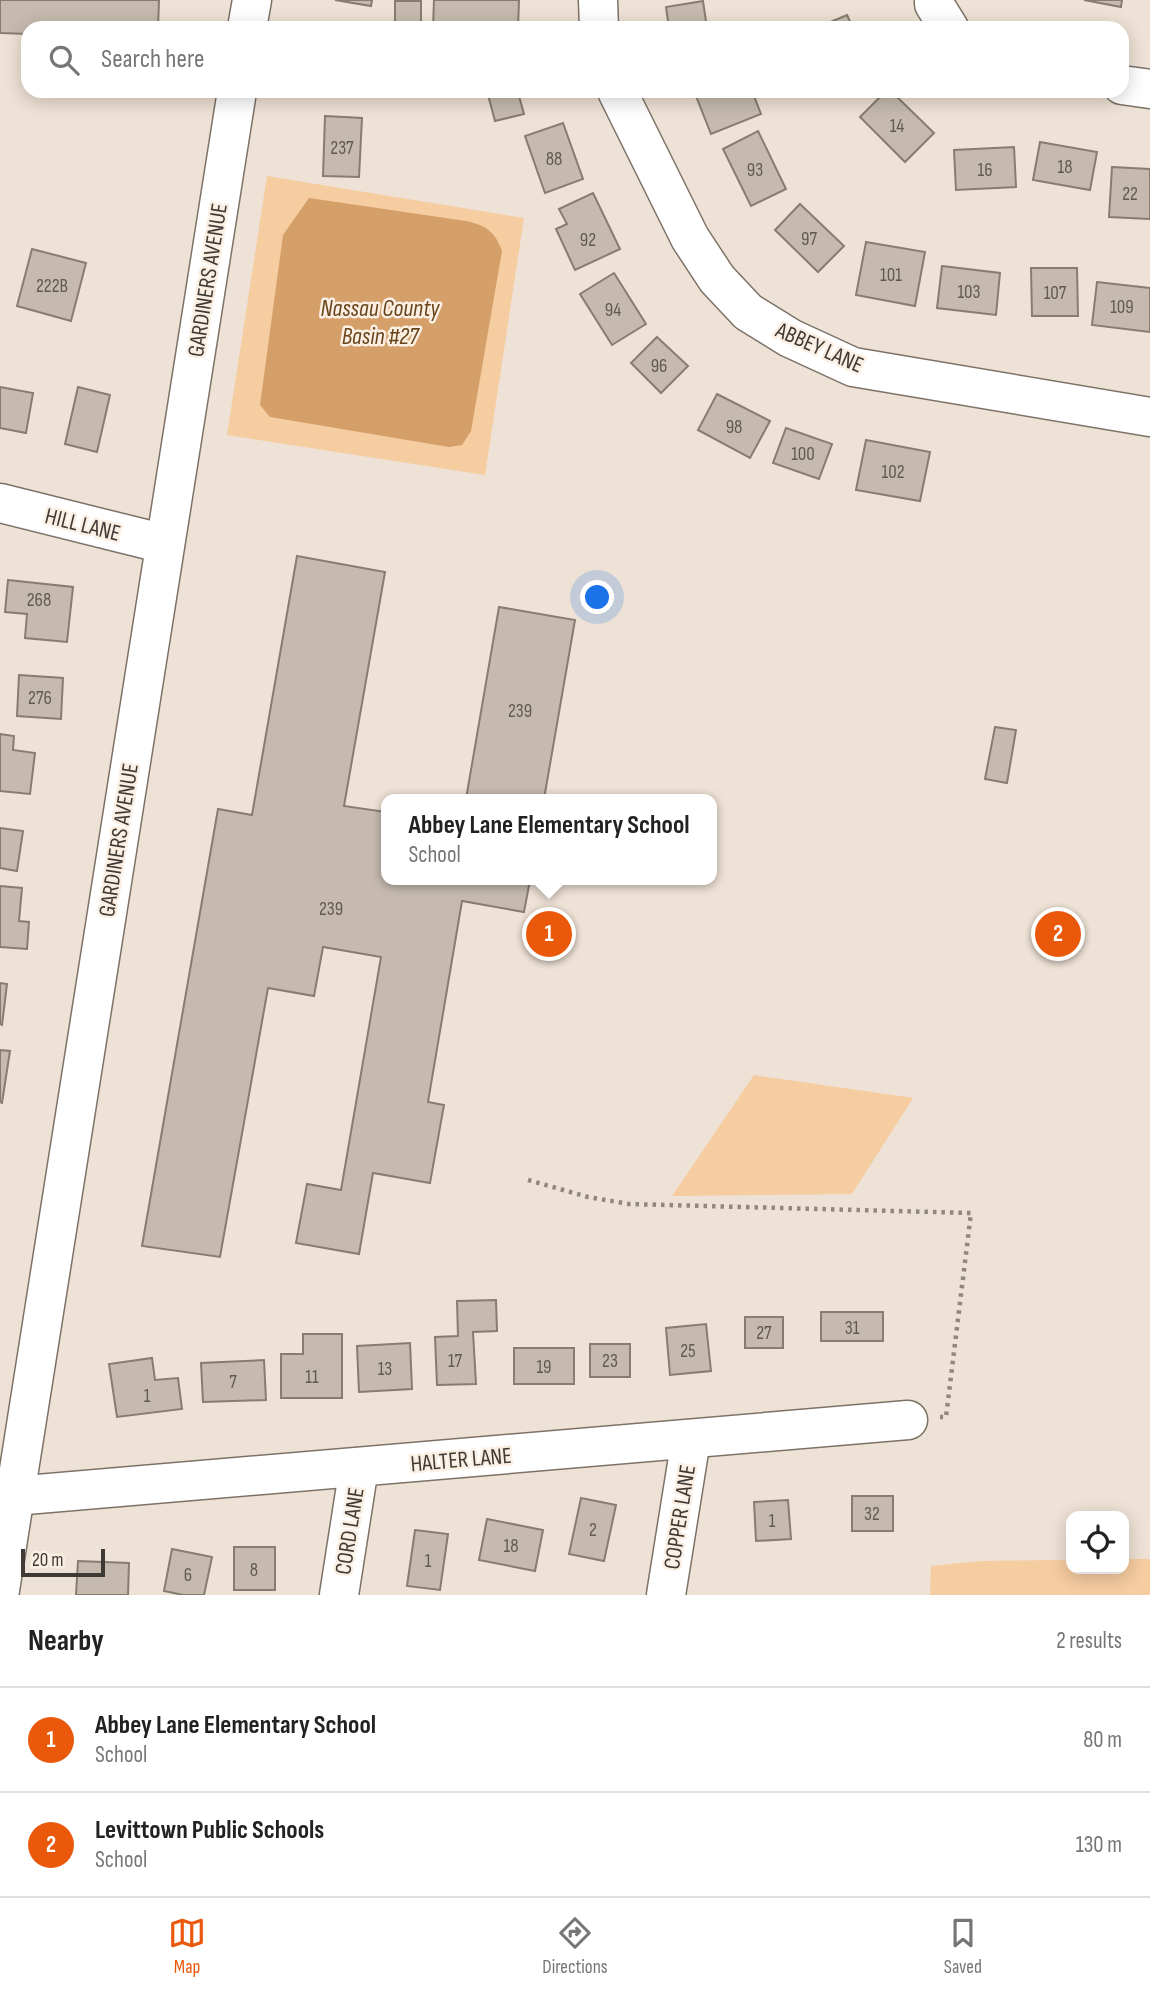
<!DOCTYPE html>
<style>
:root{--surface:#fff;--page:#f2f2f2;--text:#222;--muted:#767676;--line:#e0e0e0;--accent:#ea580c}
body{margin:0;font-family:"Sofia Sans Condensed",sans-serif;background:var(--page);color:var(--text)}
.controls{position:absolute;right:21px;bottom:21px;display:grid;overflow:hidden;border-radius:14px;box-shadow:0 4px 18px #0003}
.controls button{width:63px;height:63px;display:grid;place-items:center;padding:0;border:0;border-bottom:2px solid var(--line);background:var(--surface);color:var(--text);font:35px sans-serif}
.scale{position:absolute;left:21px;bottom:18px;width:84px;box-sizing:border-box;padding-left:7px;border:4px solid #3f3a35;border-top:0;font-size:19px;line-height:24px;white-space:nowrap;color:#3f3a35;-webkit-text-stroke:5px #fbeee2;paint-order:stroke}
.you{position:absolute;left:598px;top:598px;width:24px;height:24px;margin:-18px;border:5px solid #fff;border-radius:50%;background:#1a73e8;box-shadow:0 0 0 10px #1a73e833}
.badge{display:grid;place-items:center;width:46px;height:46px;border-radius:50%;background:var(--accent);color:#fff;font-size:23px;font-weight:700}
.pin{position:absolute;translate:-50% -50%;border:4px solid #fff;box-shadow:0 2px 7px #0006}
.popup{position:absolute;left:381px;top:794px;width:336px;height:91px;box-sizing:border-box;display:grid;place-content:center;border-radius:14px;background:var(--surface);filter:drop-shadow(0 2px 5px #0005);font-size:23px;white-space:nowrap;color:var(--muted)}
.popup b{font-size:26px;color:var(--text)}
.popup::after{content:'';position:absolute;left:50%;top:100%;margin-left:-14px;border:14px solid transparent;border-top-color:var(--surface)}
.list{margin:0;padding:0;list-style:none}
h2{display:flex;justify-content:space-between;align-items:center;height:91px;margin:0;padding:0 28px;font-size:30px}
h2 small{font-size:23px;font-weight:400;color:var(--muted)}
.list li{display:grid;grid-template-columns:46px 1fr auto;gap:21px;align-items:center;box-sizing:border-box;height:105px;padding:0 28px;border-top:2px solid var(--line)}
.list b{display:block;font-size:26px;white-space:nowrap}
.list p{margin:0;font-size:23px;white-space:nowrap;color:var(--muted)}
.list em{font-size:23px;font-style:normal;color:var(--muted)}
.icon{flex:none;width:38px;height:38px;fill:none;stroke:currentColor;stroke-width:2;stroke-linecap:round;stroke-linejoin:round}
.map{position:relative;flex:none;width:1150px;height:1595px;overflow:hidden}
.search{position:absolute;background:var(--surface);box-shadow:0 4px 18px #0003;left:21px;right:21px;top:21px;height:77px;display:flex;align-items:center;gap:18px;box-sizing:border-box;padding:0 24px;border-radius:21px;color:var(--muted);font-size:26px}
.sheet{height:301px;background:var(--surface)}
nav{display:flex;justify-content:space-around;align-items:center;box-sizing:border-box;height:98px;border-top:2px solid var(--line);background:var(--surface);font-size:19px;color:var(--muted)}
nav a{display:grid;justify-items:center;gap:4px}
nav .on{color:var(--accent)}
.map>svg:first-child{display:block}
.green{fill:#f6cca1}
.water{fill:#d49f69}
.building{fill:#c6baae;stroke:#877c71;stroke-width:2}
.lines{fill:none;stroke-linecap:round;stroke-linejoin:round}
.minor-casing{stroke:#7d7267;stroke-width:41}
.major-casing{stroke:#7d7267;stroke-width:41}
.path{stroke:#90877f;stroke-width:4.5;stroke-dasharray:3.5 5;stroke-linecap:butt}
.minor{stroke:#fff;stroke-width:38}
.major{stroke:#fff;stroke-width:38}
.labels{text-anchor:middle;stroke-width:5;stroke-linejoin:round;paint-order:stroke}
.number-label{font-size:19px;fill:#615a53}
.street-label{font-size:23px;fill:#3f3a35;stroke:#fbeee2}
.water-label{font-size:24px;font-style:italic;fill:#69451c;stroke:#fbeee2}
</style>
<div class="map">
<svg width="1150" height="1595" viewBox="0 0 1150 1595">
<rect width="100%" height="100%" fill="#eee1d5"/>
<!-- green -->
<g class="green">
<polygon points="267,176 524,218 485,475 227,435"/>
<polygon points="754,1075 913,1098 852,1194 672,1196"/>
<polygon points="1124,1559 1150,1559 1150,1595 930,1595 931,1566 982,1561 1071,1560 1071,1569 1124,1569"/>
</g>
<!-- water -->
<path class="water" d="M309,198L466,221C486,225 495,232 502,251L471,431L462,445L449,447L270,417L260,405L283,235Z"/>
<!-- building -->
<g class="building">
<polygon points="0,0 159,0 158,28 28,28 28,34 0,33"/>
<polygon points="335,0 372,0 371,6"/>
<polygon points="434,0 519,0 518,28 433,28"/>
<polygon points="1084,0 1122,0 1121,7"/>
<rect x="395" y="1" width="26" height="27"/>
<polygon points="703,1 707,28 669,28 666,7"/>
<polygon points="847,15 853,28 816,28"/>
<polygon points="328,91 366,91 366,96 328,94"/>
<polygon points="487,91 535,91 519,96 524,114 495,121"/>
<polygon points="694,91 752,91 761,114 711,134"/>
<polygon points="886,91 891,91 934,133 905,162 860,117"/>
<polygon points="325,116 362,118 359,177 323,176"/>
<polygon points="563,123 583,179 545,193 525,136"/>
<polygon points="758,131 786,189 751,206 723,149"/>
<polygon points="1040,142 1097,152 1090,190 1033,180"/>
<polygon points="1014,147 1016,187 956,190 954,150"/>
<polygon points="1112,167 1150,169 1150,219 1109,217"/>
<polygon points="593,193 620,249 575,270 556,229 567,224 559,209"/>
<polygon points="800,204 844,246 818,272 775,230"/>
<polygon points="866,242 925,252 915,306 856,295"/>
<polygon points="32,249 86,263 71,321 17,306"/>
<polygon points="942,266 1000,273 996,315 937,308"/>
<polygon points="1031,268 1077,268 1078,316 1032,316"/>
<polygon points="614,273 646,324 612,345 580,294"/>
<polygon points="1097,282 1150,288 1150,332 1092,325"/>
<polygon points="657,337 688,366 661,393 631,363"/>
<polygon points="0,387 33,393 26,433 0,428"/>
<polygon points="78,387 110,395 97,452 65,444"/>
<polygon points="717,394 770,421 750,458 698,430"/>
<polygon points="786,428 832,444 819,479 773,463"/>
<polygon points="866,440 930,452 920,501 856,490"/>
<polygon points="297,556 385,572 344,806 386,812 386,880 530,880 524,912 462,901 428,1102 444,1105 430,1183 373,1173 359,1254 296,1243 307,1184 341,1190 381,957 323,947 314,996 268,988 220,1257 142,1246 218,809 252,815"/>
<polygon points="8,580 73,587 67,642 25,638 27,614 5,612"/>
<polygon points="499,607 575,620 544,799 466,799"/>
<polygon points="19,675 63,678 61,719 17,716"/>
<polygon points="995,727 1016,730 1007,783 985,779"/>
<polygon points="0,734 14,736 13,750 35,753 30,794 0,791"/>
<polygon points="0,828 23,831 17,871 0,868"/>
<polygon points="0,886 22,888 19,921 29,922 27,949 0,947"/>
<polygon points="0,983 7,984 2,1025 0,1024"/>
<polygon points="0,1050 10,1051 2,1103 0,1102"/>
<polygon points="496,1300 497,1331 473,1332 476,1384 437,1385 435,1337 458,1336 457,1301"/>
<rect x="821" y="1312" width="62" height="29"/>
<rect x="745" y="1317" width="38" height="31"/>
<polygon points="706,1324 711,1371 670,1375 666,1328"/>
<polygon points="303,1334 342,1334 342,1398 281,1398 281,1354 303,1354"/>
<polygon points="410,1343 412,1389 359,1392 357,1346"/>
<rect x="590" y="1344" width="40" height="33"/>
<rect x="514" y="1348" width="60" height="36"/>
<polygon points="152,1358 155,1380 178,1378 182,1409 117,1417 109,1364"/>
<polygon points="264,1360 266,1400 203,1402 201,1363"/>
<rect x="852" y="1496" width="41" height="35"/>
<polygon points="581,1498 616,1505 604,1561 569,1554"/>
<polygon points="788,1500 791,1539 756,1541 754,1502"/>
<polygon points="487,1519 543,1530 535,1571 479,1560"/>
<polygon points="415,1530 448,1534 440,1590 407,1586"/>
<rect x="234" y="1547" width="41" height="43"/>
<polygon points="172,1549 212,1557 204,1595 183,1595 164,1591"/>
<polygon points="78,1561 129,1563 128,1595 76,1595"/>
</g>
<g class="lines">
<!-- minor casing -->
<g class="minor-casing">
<g id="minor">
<polyline points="598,0 599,28"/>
<polyline points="934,0 934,4 949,28"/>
<polyline points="1122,85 1150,89"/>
<polyline points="617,91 690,238 717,279 748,312 790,338 853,367 1150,417"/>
<polyline points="0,503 165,544"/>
<polyline points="14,1496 908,1420"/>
<polyline points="339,1595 359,1467"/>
<polyline points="666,1595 691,1439"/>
</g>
</g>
<!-- major casing -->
<g class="major-casing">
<g id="major">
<polyline points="247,28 252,0"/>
<polyline points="0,1590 237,91"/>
</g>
</g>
<!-- path -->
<polyline class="path" points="528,1180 588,1197 629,1204 971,1213 946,1417 940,1417"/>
<!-- minor -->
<use href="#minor" class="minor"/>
<!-- major -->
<use href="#major" class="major"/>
</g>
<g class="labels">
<!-- number labels -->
<g class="number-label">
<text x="897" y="132">14</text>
<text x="342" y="154">237</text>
<text x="554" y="165">88</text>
<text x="1065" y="173">18</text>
<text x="755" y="176">93</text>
<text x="985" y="176">16</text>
<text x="1130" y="200">22</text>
<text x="809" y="245">97</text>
<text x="588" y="246">92</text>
<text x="891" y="281">101</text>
<text x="52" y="292">222B</text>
<text x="969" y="298">103</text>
<text x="1055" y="299">107</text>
<text x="1122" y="313">109</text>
<text x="613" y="316">94</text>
<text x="659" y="372">96</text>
<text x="734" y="433">98</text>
<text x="803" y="460">100</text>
<text x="893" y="478">102</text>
<text x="39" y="606">268</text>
<text x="40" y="704">276</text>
<text x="520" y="717">239</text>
<text x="331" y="915">239</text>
<text x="852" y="1334">31</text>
<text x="764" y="1339">27</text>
<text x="688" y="1357">25</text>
<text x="455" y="1367">17</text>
<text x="610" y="1367">23</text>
<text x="544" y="1373">19</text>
<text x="385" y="1375">13</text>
<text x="312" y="1383">11</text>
<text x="233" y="1388">7</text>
<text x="147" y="1402">1</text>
<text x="872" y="1520">32</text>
<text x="772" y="1527">1</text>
<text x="593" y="1536">2</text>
<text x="511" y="1552">18</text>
<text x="428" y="1567">1</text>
<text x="254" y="1576">8</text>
<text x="188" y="1581">6</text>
</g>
<!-- street labels -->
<g class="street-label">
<text transform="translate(207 280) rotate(-81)" y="8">GARDINERS AVENUE</text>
<text transform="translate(820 347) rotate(24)" y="8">ABBEY LANE</text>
<text transform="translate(83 524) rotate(14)" y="8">HILL LANE</text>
<text transform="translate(118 840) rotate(-81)" y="8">GARDINERS AVENUE</text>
<text transform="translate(461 1459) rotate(-5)" y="8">HALTER LANE</text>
<text transform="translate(679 1517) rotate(-81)" y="8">COPPER LANE</text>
<text transform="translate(349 1531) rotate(-81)" y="8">CORD LANE</text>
</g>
<!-- water labels -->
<g class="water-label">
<text x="380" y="316">Nassau County<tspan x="380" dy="28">Basin #27</tspan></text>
</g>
</g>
</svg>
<div class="controls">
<button><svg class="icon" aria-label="locate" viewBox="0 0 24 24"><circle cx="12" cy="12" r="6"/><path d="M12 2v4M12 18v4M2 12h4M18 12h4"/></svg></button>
</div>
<div class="scale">20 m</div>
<div class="you"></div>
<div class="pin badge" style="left:549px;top:934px">1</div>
<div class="popup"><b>Abbey Lane Elementary School</b>School</div>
<div class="pin badge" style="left:1058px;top:934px">2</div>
<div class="search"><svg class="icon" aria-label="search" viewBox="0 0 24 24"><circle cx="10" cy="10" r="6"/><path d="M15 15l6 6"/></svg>Search here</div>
</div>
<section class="sheet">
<h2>Nearby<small>2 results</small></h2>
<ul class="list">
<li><span class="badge">1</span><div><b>Abbey Lane Elementary School</b><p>School</p></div><em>80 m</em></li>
<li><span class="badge">2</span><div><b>Levittown Public Schools</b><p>School</p></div><em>130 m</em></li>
</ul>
</section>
<nav>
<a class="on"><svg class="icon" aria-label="map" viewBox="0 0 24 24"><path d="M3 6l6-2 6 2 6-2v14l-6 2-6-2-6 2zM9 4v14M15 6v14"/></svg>Map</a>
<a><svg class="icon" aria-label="directions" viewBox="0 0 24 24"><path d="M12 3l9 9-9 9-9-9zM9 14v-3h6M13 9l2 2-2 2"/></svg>Directions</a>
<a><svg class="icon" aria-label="saved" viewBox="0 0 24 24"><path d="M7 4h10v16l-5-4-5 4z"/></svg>Saved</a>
</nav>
